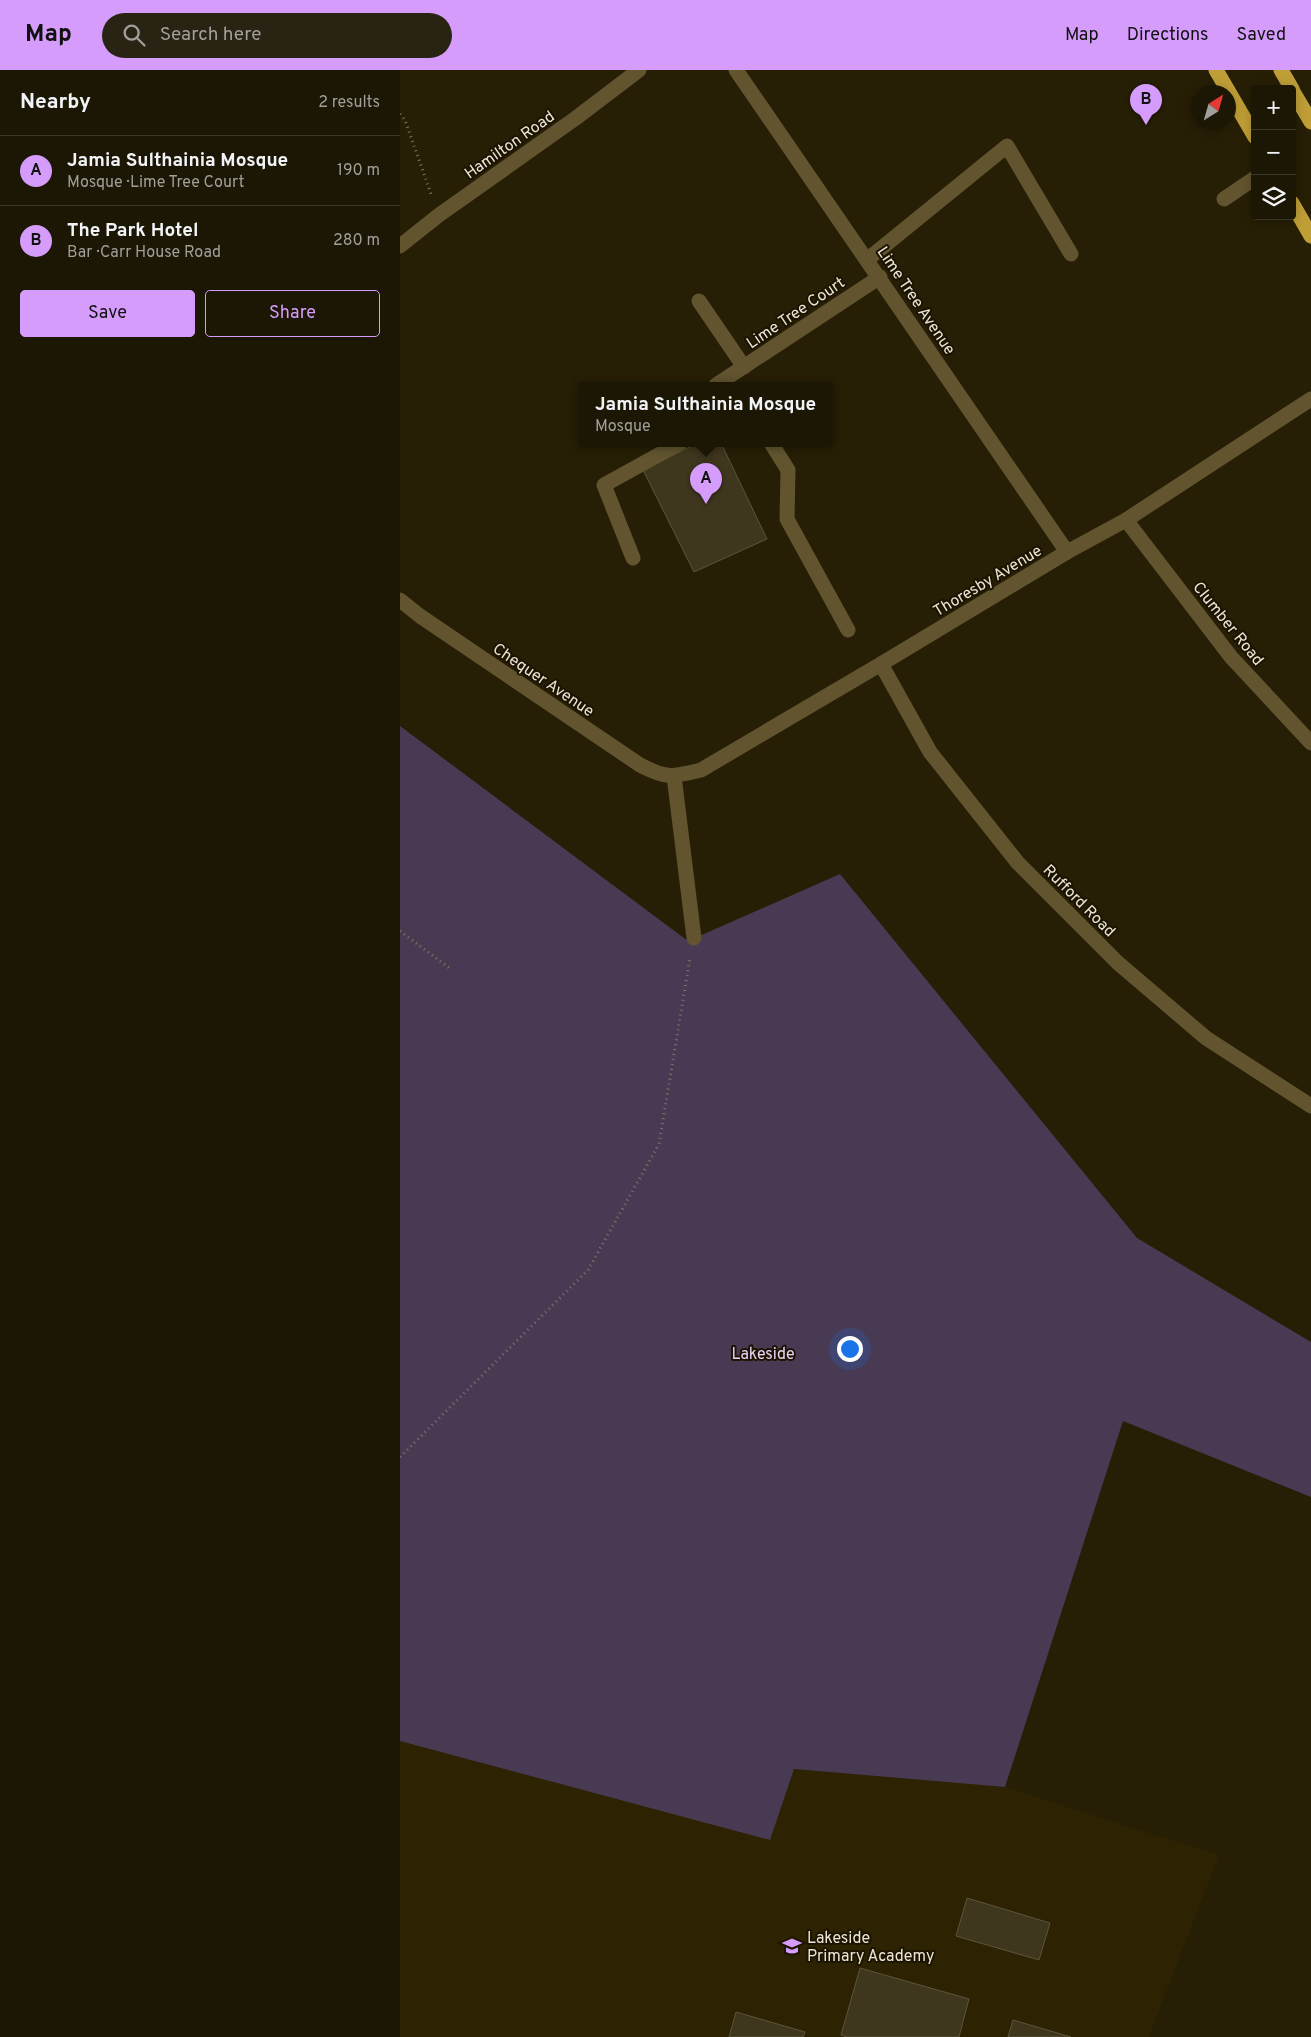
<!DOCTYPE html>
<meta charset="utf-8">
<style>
:root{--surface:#1c1604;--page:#292313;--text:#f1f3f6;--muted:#a09f9a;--line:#3a3526;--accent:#d59cfb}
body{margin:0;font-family:Overpass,sans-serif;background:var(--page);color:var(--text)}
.controls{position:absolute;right:15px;top:15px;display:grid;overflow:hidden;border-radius:5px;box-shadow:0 2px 12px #0003}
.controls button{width:45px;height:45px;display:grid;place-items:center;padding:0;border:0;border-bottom:1px solid var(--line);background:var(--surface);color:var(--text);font:25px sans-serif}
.compass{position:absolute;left:791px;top:15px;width:45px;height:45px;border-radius:50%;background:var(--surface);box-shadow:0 2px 12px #0003;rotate:37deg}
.you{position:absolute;left:449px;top:1278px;width:18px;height:18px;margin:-12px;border:4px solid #fff;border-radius:50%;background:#1a73e8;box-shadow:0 0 0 8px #1a73e833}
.badge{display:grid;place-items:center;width:32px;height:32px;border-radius:50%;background:var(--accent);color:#111;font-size:16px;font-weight:700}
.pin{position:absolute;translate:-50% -41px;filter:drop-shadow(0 1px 2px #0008)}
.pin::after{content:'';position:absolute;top:26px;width:18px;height:15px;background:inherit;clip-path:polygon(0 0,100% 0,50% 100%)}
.popup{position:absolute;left:178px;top:312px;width:255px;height:65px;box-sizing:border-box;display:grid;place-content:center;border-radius:5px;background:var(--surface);filter:drop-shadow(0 1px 4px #0005);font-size:16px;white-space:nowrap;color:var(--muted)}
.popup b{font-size:19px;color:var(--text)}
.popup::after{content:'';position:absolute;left:50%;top:100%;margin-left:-10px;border:10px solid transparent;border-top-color:var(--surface)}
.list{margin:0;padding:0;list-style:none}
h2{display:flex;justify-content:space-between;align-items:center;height:65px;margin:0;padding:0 20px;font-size:21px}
h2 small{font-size:16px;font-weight:400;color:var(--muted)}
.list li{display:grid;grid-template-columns:32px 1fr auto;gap:15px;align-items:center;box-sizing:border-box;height:70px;padding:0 20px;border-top:1px solid var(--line)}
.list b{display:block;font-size:19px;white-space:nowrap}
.list p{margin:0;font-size:16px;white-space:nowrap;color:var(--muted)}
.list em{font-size:16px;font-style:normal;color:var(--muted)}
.actions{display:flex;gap:10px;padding:15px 20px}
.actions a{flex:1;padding:11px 0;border:1px solid var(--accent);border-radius:5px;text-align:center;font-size:18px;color:var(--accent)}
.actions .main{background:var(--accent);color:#111}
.icon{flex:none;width:28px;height:28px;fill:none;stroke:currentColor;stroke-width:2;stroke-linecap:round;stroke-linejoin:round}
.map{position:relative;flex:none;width:911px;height:1967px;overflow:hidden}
header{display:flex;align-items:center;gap:30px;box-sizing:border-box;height:70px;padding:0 25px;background:var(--accent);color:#111}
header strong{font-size:24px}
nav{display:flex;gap:28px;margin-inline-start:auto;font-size:18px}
.search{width:350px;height:45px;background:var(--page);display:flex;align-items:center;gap:12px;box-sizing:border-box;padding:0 18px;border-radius:28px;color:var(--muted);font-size:19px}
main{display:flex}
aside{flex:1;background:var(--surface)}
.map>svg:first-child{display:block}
.built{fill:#2d2202}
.green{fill:#493a53}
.building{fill:#3f361e;stroke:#5d543b}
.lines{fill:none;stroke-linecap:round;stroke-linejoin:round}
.path{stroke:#7d7661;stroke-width:3;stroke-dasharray:1 4;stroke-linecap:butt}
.minor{stroke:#61542f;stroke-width:15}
.highway{stroke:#bf9e36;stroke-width:15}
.labels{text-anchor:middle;stroke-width:4;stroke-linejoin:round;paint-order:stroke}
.street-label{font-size:16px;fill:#eae5d6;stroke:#1c1400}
.park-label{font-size:16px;fill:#e8d2f8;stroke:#1c1400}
.poi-label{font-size:16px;fill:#eae5d6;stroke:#1c1400;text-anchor:start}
</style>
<header>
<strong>Map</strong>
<div class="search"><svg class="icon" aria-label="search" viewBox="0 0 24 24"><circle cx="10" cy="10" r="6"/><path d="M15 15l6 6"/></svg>Search here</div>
<nav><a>Map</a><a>Directions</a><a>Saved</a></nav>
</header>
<main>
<aside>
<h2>Nearby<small>2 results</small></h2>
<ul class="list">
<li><span class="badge">A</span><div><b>Jamia Sulthainia Mosque</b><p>Mosque · Lime Tree Court</p></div><em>190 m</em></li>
<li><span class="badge">B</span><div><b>The Park Hotel</b><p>Bar · Carr House Road</p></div><em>280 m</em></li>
</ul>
<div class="actions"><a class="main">Save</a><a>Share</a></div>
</aside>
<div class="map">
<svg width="911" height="1967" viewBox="0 0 911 1967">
<rect width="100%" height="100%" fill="#261e05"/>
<!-- built -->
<polygon class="built" points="0,1671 370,1769 394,1699 605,1717 819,1785 749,1967 0,1967"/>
<!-- green -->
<polygon class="green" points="0,656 288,871 440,804 737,1168 911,1272 911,1427 723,1351 605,1717 394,1699 370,1770 0,1671"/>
<!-- building -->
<g class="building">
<polygon points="298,373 321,373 367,469 294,502 243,400"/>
<polygon points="567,1828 650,1853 639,1890 556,1866"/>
<polygon points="460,1898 569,1929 559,1967 447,1967 441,1965"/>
<polygon points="336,1942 405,1962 403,1967 329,1967"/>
<polygon points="613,1950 671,1967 608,1967"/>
</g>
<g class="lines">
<!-- path -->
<g class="path">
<polyline points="0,44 5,50 31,124"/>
<polyline points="0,861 52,900"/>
<polyline points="0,1387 188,1200 259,1074 290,888"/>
</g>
<!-- minor -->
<g class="minor">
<polyline points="336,0 667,482"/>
<polyline points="824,129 855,108"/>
<polyline points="0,176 39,145 176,48 239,0"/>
<polyline points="468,189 607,76 671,184"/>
<polyline points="299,231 344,297"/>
<polyline points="316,315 480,207"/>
<polyline points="371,373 388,400 387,449 448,560"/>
<polyline points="726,450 831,587 911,673"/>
<polyline points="233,488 204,415 280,373"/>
<path d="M0,530L20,546L240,695C267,709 272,707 301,700L481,594L667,482L726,450L911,329"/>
<polyline points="481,594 530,682 618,793 718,893 806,968 911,1036"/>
<polyline points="274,706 294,868"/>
</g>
<!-- highway -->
<g class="highway">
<polyline points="816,0 855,67"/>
<polyline points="881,0 892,19"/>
<polyline points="892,20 911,52"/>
<polyline points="892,133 911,166"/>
</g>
</g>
<!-- icons -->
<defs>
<g id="school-bare" transform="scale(1.5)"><path d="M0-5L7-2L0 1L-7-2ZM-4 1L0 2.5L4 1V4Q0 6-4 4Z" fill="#d59cfb" stroke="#1c1400" stroke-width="2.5" paint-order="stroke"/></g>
</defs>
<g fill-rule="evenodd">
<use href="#school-bare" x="392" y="1876"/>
</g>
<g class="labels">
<!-- street labels -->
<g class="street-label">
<text transform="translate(109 74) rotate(-35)" y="6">Hamilton Road</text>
<text transform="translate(517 230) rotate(56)" y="6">Lime Tree Avenue</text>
<text transform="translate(395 242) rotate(-34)" y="6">Lime Tree Court</text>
<text transform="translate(587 510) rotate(-31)" y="6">Thoresby Avenue</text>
<text transform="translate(829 553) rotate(51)" y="6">Clumber Road</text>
<text transform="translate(144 609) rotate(34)" y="6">Chequer Avenue</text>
<text transform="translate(680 830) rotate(45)" y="6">Rufford Road</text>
</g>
<!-- park labels -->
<g class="park-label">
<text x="363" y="1289">Lakeside</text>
</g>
<!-- poi labels -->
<g class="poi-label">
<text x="407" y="1873">Lakeside<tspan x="407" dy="18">Primary Academy</tspan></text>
</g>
</g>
</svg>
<div class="controls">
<button>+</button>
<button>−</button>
<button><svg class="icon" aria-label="layers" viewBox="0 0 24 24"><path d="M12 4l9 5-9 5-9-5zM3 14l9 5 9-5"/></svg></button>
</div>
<svg class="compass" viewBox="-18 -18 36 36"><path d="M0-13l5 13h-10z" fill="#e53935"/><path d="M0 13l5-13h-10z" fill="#a09f9a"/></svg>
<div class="you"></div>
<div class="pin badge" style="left:306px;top:434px">A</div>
<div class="popup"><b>Jamia Sulthainia Mosque</b>Mosque</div>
<div class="pin badge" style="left:746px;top:55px">B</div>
</div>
</main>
